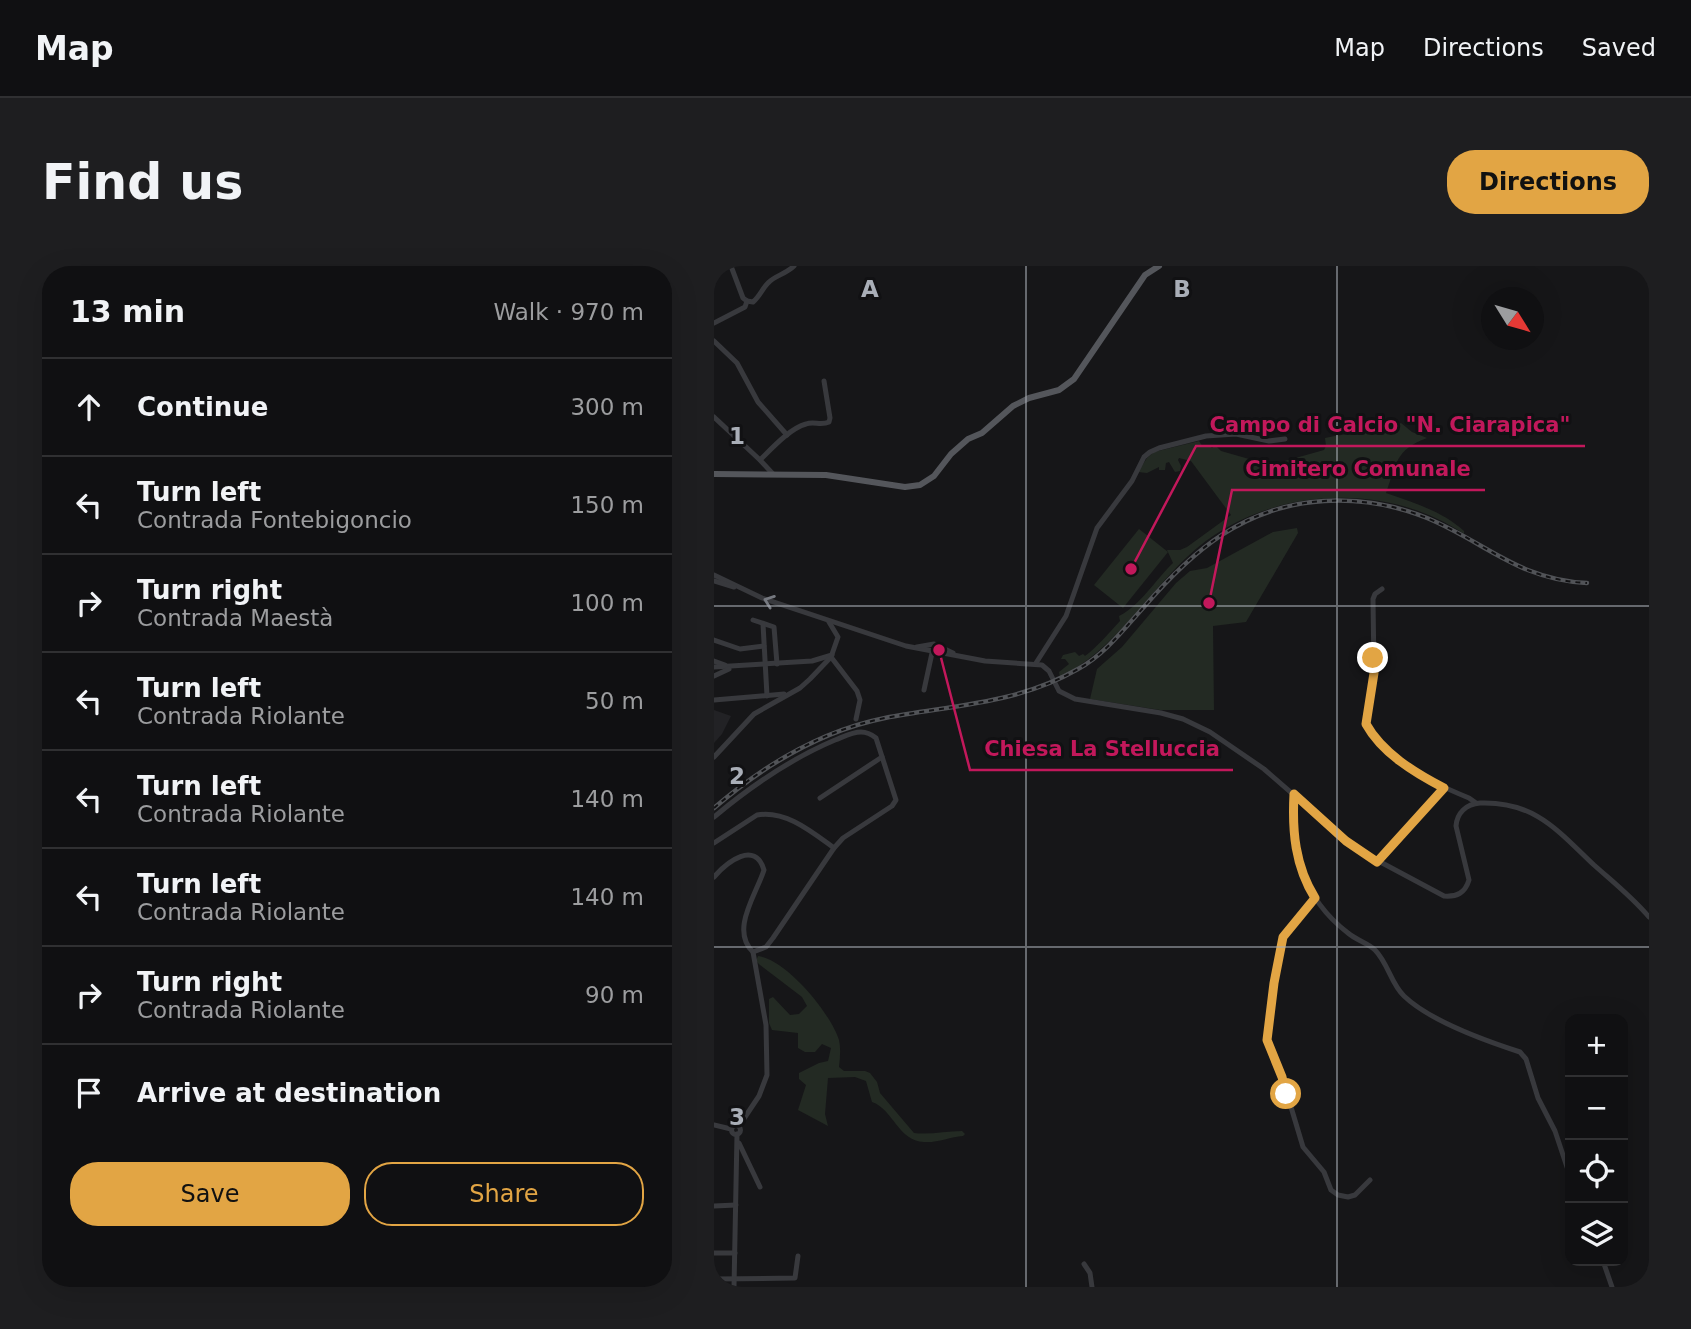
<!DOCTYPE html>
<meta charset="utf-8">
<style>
:root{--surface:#101012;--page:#1e1e20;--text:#f1f3f6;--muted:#9c9d9f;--line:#303032;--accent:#e2a544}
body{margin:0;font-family:"DejaVu Sans",sans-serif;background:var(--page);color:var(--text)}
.controls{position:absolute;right:21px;bottom:21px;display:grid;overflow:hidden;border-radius:14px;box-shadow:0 7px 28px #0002}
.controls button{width:63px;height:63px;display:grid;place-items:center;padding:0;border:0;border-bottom:2px solid var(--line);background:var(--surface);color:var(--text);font:35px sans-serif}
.compass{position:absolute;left:767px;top:21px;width:63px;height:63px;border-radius:50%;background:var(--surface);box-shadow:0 7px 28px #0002;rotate:127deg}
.stop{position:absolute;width:21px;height:21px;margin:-16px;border:5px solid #e2a544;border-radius:50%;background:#fff}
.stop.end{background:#e2a544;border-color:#fff;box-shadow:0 2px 7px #0008}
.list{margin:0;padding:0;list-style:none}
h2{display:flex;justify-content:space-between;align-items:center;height:91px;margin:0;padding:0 28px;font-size:30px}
h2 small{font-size:23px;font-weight:400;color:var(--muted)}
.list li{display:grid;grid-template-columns:46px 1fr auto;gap:21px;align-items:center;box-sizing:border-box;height:98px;padding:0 28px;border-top:2px solid var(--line)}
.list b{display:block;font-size:26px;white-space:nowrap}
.list p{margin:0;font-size:23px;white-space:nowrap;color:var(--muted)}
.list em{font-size:23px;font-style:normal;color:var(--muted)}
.actions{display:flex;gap:14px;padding:21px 28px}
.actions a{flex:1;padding:16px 0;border:2px solid var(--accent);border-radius:28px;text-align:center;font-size:24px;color:var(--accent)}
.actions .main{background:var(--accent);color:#111}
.icon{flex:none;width:38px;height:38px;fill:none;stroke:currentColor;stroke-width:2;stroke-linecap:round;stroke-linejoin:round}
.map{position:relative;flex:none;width:935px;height:1021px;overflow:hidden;border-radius:28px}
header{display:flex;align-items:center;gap:42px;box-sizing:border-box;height:98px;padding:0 35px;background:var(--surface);border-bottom:2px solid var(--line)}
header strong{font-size:33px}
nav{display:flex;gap:38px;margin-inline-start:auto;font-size:24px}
.intro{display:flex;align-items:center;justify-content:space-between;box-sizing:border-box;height:168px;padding:0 42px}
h1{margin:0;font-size:49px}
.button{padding:18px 32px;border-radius:28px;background:var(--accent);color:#111;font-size:24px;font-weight:700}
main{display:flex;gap:42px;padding:0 42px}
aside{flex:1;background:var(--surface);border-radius:28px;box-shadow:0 7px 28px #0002}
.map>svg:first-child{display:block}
.built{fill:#222225}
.green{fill:#232a23}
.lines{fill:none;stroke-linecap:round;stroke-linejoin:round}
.minor{stroke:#38393d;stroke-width:5}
.major{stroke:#54565b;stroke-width:6}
.rail-casing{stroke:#515357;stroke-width:4.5}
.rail{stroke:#111113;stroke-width:2;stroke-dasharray:5;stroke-linecap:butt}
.oneway{stroke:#767980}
.route{stroke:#e2a544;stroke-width:9}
.grid{fill:none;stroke:#a9aeb7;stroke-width:2;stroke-opacity:0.55}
.grid-label{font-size:23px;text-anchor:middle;font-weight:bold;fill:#a9aeb7;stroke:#111113;stroke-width:6;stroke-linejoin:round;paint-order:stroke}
.leader{fill:none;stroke:#c2185b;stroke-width:2.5}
.callout-dot{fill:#c2185b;stroke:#111113;stroke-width:2.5}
.callout-label{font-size:21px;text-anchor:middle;font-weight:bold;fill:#c2185b;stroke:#111113;stroke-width:6;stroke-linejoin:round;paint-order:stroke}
</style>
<header>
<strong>Map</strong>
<nav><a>Map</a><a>Directions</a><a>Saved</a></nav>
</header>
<div class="intro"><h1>Find us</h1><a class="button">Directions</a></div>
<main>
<aside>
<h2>13 min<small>Walk · 970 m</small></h2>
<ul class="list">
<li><svg class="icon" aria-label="ahead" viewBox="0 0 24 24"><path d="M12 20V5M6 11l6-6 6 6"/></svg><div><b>Continue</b></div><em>300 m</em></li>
<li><svg class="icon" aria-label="left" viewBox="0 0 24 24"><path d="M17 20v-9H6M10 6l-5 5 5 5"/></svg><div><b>Turn left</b><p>Contrada Fontebigoncio</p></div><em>150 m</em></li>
<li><svg class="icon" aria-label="right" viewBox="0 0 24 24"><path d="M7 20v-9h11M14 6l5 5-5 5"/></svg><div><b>Turn right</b><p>Contrada Maestà</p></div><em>100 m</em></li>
<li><svg class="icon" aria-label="left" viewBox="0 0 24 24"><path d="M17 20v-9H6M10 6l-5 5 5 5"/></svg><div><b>Turn left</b><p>Contrada Riolante</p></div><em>50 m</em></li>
<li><svg class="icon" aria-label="left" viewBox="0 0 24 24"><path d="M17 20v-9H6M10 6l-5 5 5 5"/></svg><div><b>Turn left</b><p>Contrada Riolante</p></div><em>140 m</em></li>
<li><svg class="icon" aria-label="left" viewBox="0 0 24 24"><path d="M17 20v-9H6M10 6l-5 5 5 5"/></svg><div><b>Turn left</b><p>Contrada Riolante</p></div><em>140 m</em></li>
<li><svg class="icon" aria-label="right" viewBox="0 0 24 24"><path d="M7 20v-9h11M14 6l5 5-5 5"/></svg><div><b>Turn right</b><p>Contrada Riolante</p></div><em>90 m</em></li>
<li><svg class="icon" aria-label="arrive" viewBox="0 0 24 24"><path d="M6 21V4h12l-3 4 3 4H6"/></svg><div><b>Arrive at destination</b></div></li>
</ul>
<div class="actions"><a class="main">Save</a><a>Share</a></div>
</aside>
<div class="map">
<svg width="935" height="1021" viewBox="0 0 935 1021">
<rect width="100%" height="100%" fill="#161618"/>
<!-- built -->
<polygon class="built" points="0,444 17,450 8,468 0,477"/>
<!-- green -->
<g class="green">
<path d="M687,157L698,166L713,172C681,184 683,197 672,227C700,237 728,245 750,265V268C667,212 545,222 473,291C430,332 400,384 346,411L345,406L355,398L351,393H347L349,389L361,386L365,390L369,388L371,390C382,382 396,366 406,355L405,350C426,340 442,313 459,297L453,284H466L473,281L517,249L477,195L465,192L464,194L467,200L466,205L461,206L455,196L452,197L451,204H445V201L433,207L424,206L433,192L440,186L485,175L489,181L495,179L498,182L501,179L507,185L549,197L567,196L610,184L612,180L611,172C637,166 662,167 687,157Z"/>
<polygon points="583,262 584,267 532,356 499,360 500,444 446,444 376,433 383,403 408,381 462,317 476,305 493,302 559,266"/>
<polygon points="425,263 454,286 409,342 380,319"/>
<path d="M44,690C73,694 117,748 125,774C127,783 126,792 125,801L130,805H151L156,807L163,816L166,827L200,867C216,869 232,865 248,865L251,868L249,870C236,871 223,877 210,876C184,875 179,843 158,836L152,815L141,811L114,812L111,848L114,860L84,844L92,819L85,813V807L105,797L114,795L117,782L108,778L101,786H91L84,782V767L58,764L55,757V733L59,731L76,749L85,748L93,740L88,731L46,699L42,695Z"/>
</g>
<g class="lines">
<!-- minor -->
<g class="minor">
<polyline points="17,0 29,32 33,35"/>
<polyline points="0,2 0,0"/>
<path d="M33,35L39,36C46,30 48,23 54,17C60,10 72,8 80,0"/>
<polyline points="0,57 31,41 33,35"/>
<polyline points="0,75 23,97 44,136 73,169"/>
<polyline points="0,151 46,194"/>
<path d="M59,208L46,194L49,191C60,180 77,162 92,158C100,155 107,160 115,156L116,152L110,115"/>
<path d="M0,309L48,332L192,380L271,395L328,399L335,405L345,425L361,433L447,447L469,453L496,466L550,503L642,583L730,630C743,631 751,627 755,614L742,560C743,547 752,538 766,537C821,535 844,565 880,599C899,616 918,631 935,651"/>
<polyline points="0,315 20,321"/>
<path d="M668,323L661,328L659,333L660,407L652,458C673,496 716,516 755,532L762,537"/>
<polyline points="39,354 60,361 63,398"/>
<polyline points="49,358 53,430"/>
<polyline points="0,374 26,383 50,380"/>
<polyline points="203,381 220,378 239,387"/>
<polyline points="117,391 143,425 146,434 142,453"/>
<polyline points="0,395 11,399"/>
<polyline points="322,397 352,350 383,262 418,215 430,191 436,186 445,182 492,170 522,168 555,175 571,173"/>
<polyline points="0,401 98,395 118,389"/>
<polyline points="0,410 15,403"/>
<polyline points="210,424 218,387"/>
<polyline points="0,434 70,428"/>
<polyline points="0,491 40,448 86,422 96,413 117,391 124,371 115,356"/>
<path d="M580,528C577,584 587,631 634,667C642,674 654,677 661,684C674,697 677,718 690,730C716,755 772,775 806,786L812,793L824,832L841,865L856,910"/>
<polyline points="106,532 168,491"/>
<path d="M0,551C37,520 76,493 121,474C129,471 138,466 147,466C153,466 157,468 162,472L182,534L178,540L129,572L120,582L59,672L52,681L39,686C16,664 42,629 50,604C41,574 13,596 0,611"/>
<path d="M0,577L43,549C72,544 98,566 120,582"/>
<polyline points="663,596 730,522"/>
<polyline points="601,632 574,663 566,680 553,774 568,811 589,881 610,906 617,924 624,929 634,931 641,929 656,914"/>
<polyline points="0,859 17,863"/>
<circle cx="22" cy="864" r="4.5"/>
<polyline points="25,860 45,830 53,809 52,759 39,686"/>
<polyline points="25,877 46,921"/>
<polyline points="0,940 22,939"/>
<polyline points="0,987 21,987"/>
<polyline points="889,995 898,1021"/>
<polyline points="370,998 376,1007 378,1021"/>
<polyline points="0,1013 81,1012 84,990"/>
<polyline points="20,1021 23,868"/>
</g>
<!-- major -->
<polyline class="major" points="0,208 112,209 191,221 206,219 220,210 237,188 254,173 268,167 299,140 315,132 345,124 360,113 431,9 445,0"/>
<!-- rail casing -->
<g class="rail-casing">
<path id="rail" d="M0,542C50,499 106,465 171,452C239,439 303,438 364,403C390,389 410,363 429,342C479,284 530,240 610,235C645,233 681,239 713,252C771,276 805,314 873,317"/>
</g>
<!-- rail -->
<use href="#rail" class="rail"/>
</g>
<!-- one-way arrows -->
<defs><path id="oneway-chevron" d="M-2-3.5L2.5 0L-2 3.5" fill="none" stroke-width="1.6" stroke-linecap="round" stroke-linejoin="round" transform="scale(1.75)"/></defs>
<use class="oneway" href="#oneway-chevron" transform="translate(55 335) rotate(-160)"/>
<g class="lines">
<!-- route -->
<path class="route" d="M572,828L568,811L553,774L560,717L569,671L601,632C581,600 578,565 580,528L632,575L663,596L730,522C701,507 668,487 652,458L660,407L659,392"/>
</g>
<!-- grid -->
<path class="grid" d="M312,0V1021M623,0V1021M0,340H935M0,681H935"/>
<g class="grid-label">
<text x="156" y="31">A</text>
<text x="468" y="31">B</text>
<text x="23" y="178">1</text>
<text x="23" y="518">2</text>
<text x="23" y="859">3</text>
</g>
<!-- callouts -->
<path class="leader" d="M417 303L482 180H871M495 337L518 224H771M225 384L256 504H519"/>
<g class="callout-dot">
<circle cx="417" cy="303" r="7"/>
<circle cx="495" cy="337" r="7"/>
<circle cx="225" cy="384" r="7"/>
</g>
<g class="callout-label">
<text x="676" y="166">Campo di Calcio "N. Ciarapica"</text>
<text x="644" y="210">Cimitero Comunale</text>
<text x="388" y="490">Chiesa La Stelluccia</text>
</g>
</svg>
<div class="controls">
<button>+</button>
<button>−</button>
<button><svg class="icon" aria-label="locate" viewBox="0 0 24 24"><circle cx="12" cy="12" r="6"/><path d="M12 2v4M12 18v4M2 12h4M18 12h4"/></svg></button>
<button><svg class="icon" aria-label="layers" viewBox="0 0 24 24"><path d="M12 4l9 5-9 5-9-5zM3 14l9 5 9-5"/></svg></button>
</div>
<svg class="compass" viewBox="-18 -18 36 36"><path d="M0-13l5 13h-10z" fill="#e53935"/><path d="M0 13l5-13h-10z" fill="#9c9d9f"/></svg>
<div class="stop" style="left:572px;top:828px"></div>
<div class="stop end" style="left:659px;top:392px"></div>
</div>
</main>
